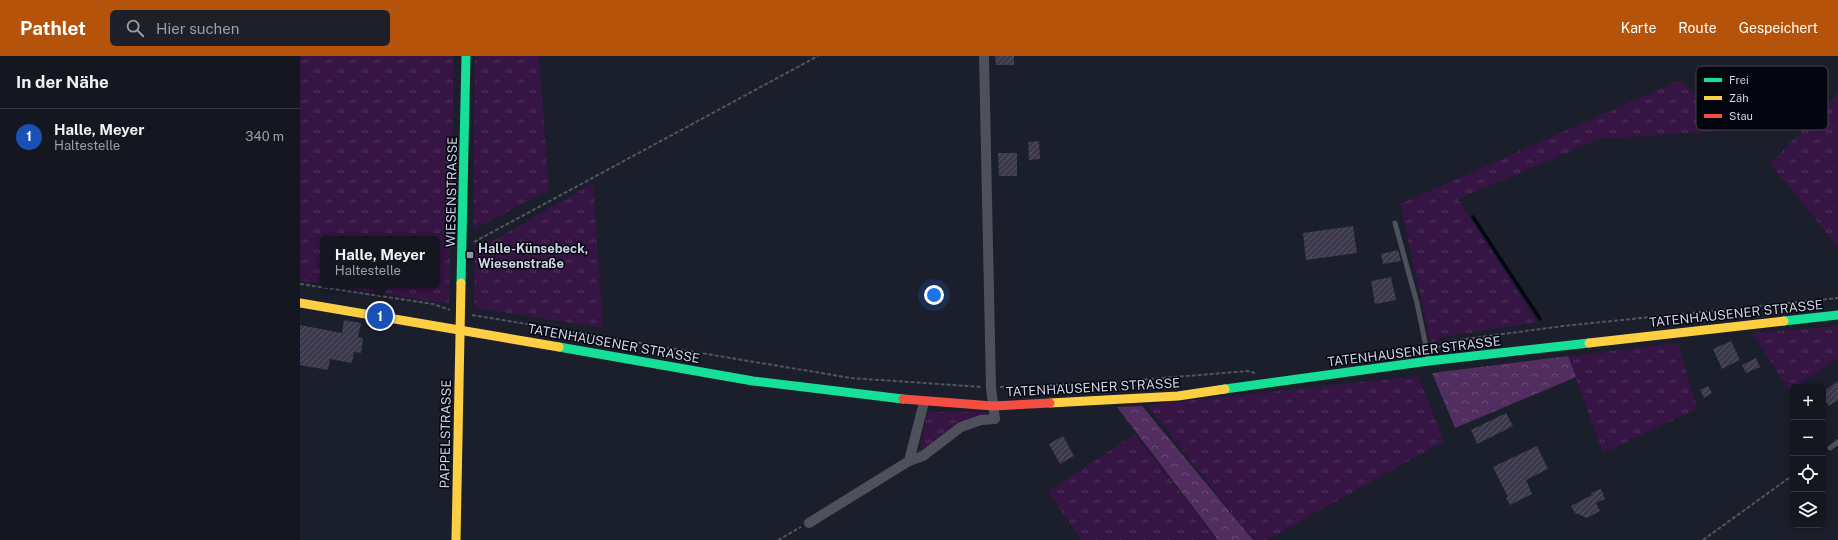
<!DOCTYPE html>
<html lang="de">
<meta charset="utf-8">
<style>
:root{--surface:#141620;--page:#1d1f29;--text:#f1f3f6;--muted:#9d9fa5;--line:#33353e;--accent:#b45309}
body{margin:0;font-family:"Public Sans",sans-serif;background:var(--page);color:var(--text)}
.controls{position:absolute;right:12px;bottom:12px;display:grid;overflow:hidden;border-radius:6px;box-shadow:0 2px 10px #0003}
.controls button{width:36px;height:36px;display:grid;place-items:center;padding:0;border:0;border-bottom:1px solid var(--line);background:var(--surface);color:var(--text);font:20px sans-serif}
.you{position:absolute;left:634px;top:239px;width:14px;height:14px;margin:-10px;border:3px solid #fff;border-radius:50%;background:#1a73e8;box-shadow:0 0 0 6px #1a73e833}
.badge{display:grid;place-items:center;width:26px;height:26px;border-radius:50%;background:var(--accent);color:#fff;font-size:13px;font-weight:700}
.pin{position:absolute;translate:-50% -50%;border:2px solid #fff;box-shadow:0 1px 4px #0006}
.popup{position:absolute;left:20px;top:180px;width:120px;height:52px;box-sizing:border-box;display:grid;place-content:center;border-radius:6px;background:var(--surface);filter:drop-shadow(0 1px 3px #0005);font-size:13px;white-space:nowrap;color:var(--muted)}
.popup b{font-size:15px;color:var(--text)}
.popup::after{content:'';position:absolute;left:50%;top:100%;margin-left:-8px;border:8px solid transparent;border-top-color:var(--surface)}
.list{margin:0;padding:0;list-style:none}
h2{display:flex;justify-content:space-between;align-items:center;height:52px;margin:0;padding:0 16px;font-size:17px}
h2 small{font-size:13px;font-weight:400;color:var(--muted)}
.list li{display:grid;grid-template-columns:26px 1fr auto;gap:12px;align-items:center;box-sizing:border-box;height:56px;padding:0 16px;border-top:1px solid var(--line)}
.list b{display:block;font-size:15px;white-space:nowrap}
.list p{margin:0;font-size:13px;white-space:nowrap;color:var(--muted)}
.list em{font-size:13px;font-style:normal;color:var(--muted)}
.icon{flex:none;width:22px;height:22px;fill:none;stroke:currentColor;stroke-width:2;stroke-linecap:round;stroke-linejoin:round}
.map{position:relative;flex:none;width:1538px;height:484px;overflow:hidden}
header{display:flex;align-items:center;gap:24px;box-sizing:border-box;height:56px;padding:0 20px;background:var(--accent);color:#fff}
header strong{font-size:19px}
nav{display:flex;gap:22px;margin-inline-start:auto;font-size:14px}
.search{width:280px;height:36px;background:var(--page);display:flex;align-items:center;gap:10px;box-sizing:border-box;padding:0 14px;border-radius:6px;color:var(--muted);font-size:15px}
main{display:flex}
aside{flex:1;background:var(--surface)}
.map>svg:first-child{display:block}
.grass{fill:url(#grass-tufts)}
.forest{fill:url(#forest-crowns)}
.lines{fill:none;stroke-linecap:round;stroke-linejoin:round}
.stream{stroke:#020712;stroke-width:3.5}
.building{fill:url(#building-hatch)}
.path{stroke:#52555f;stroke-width:2;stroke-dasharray:4 2;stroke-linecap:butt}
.lane{stroke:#4e515c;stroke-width:5}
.street{stroke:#4e515c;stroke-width:10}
.fast{stroke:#16e098;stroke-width:9}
.slow{stroke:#ffcf43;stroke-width:9}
.jam{stroke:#f24e42;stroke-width:9}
.poi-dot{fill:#9094a4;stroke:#04060f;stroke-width:1.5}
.labels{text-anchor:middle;stroke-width:3;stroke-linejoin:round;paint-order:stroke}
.street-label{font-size:13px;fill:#cfd4e5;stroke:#04060f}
.poi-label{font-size:13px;font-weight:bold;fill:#cfd4e5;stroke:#04060f;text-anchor:start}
.key{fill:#04060f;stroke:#41444f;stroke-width:1}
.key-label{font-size:11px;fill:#cfd4e5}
</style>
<header>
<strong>Pathlet</strong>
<div class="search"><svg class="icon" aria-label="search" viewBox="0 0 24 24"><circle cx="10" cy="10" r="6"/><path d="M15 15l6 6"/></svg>Hier suchen</div>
<nav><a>Karte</a><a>Route</a><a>Gespeichert</a></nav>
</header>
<main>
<aside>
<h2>In der Nähe<small></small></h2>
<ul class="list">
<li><span class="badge" style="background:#1a4fb4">1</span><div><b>Halle, Meyer</b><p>Haltestelle</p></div><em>340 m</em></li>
</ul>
</aside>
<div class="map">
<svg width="1538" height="484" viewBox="0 0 1538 484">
<defs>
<pattern id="grass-tufts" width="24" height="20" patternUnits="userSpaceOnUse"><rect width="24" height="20" fill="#361443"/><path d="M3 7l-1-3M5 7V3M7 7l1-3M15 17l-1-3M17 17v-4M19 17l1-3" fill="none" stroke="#52355e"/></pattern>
<pattern id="forest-crowns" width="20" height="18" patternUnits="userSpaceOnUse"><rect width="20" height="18" fill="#512d60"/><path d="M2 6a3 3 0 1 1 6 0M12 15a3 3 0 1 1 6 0" fill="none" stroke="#694b77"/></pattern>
<pattern id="building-hatch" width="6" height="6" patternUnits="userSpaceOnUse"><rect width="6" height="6" fill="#3b394b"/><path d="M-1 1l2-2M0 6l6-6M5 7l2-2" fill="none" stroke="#565565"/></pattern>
</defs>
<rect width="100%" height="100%" fill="#1b1e2b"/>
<!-- grass -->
<g class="grass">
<polygon points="0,0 154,0 149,248 30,229 137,229 137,183 23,183 23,228 0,224"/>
<polygon points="175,0 239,0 249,134 173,174"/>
<polygon points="1380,24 1434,74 1300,83 1158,143 1237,266 1143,281 1131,288 1100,148"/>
<polygon points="1538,37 1538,191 1470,108"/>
<polygon points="293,127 303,272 174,252 175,195"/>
<polygon points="1538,270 1538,302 1496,331 1493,331 1490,335 1452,277"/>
<polygon points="1378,287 1397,353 1303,397 1268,300"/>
<polygon points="1118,320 1144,385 967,484 953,484 847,349"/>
<polygon points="627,356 686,356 688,361 662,367 619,396"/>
<polygon points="835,378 917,484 781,484 748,435"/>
</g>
<!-- forest -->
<g class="forest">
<polygon points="1268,300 1276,321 1155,372 1132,317"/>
<polygon points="843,350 843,351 953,484 918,484 817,351"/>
</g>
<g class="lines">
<!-- stream -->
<polyline class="stream" points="1173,161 1240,263"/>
</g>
<!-- building -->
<g class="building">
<polygon points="695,0 714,0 714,9 696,9"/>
<polygon points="739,85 740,103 729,104 728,86"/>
<polygon points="698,97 717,97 717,120 699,120"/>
<polygon points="1053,170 1057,197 1006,204 1003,177"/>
<polygon points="1098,194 1101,205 1083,208 1081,198"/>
<polygon points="1091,221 1096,244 1075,248 1071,225"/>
<polygon points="44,264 61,267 58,281 63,282 61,297 54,296 52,307 30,303 28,314 0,309 0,269 42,277"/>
<polygon points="1431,285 1440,304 1422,313 1413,293"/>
<polygon points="1456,302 1460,311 1446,317 1442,309"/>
<polygon points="1538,325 1538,344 1529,350 1523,342 1523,336"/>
<polygon points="1408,330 1412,337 1404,342 1400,334"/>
<polygon points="1206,357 1213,370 1177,388 1171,374"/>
<polygon points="763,380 774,400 760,408 749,388"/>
<polygon points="1237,390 1248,413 1226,424 1232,438 1210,449 1206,442 1208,441 1193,411"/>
<polygon points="1301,433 1305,443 1296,447 1300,455 1287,462 1275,457 1271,450 1292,439 1291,437"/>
</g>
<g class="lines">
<!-- path -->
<g class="path">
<polyline points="174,186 518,0"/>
<polyline points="0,228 133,248 150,254"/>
<polyline points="172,259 551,322 682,331"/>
<polyline points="1137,292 1151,285 1263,270 1538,242"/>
<polyline points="876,321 877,330"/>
<polyline points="700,331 802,327 948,315 955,317"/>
<polyline points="478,484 501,471"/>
<polyline points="1403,484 1493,419"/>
</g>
<!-- lane -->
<g class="lane">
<polyline points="1095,167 1117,247 1129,305"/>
<polyline points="1530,392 1538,386"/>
</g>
<!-- street -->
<g class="street">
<polyline points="609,405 623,400 661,371 681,364 695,363 691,332 684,0"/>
<polyline points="509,467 609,405 624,346"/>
</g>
<!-- fast -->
<g class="fast">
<polyline points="161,227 166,0"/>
<polyline points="1484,265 1538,259"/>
<polyline points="259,291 453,325 603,343"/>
<polyline points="925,333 1129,305 1289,287"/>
</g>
<!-- slow -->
<g class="slow">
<polyline points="0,247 259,291"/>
<polyline points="1289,287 1484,265"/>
<polyline points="750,347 878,340 925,333"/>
<polyline points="156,484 161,227"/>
</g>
<!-- jam -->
<polyline class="jam" points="603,343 693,350 750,347"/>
</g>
<!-- markers -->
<rect class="poi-dot" x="166" y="195" width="8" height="8" rx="2"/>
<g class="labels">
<!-- street labels -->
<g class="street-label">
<text transform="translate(151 136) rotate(-89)" y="5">WIESENSTRASSE</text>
<text transform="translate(1436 257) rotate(-6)" y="5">TATENHAUSENER STRASSE</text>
<text transform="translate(314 287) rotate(10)" y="5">TATENHAUSENER STRASSE</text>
<text transform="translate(1114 295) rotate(-7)" y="5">TATENHAUSENER STRASSE</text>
<text transform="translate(793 331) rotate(-3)" y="5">TATENHAUSENER STRASSE</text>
<text transform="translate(145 378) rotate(-89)" y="5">PAPPELSTRASSE</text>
</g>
<!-- poi labels -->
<g class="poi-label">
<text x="178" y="197">Halle-Künsebeck,<tspan x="178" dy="15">Wiesenstraße</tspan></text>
</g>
</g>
<!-- legend -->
<rect x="1396" y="10" width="132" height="64" rx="6" class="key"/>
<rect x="1404" y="22" width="18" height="4" fill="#16e098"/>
<rect x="1404" y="40" width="18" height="4" fill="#ffcf43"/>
<rect x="1404" y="58" width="18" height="4" fill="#f24e42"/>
<g class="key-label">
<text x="1429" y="28">Frei</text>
<text x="1429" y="46">Zäh</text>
<text x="1429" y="64">Stau</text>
</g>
</svg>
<div class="controls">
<button>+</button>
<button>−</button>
<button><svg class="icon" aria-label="locate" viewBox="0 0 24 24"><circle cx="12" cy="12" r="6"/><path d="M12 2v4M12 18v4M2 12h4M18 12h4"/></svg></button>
<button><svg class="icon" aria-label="layers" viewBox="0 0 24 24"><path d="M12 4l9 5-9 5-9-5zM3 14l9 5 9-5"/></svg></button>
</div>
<div class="you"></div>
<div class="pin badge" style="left:80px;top:260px;background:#1a4fb4">1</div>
<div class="popup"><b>Halle, Meyer</b>Haltestelle</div>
</div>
</main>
